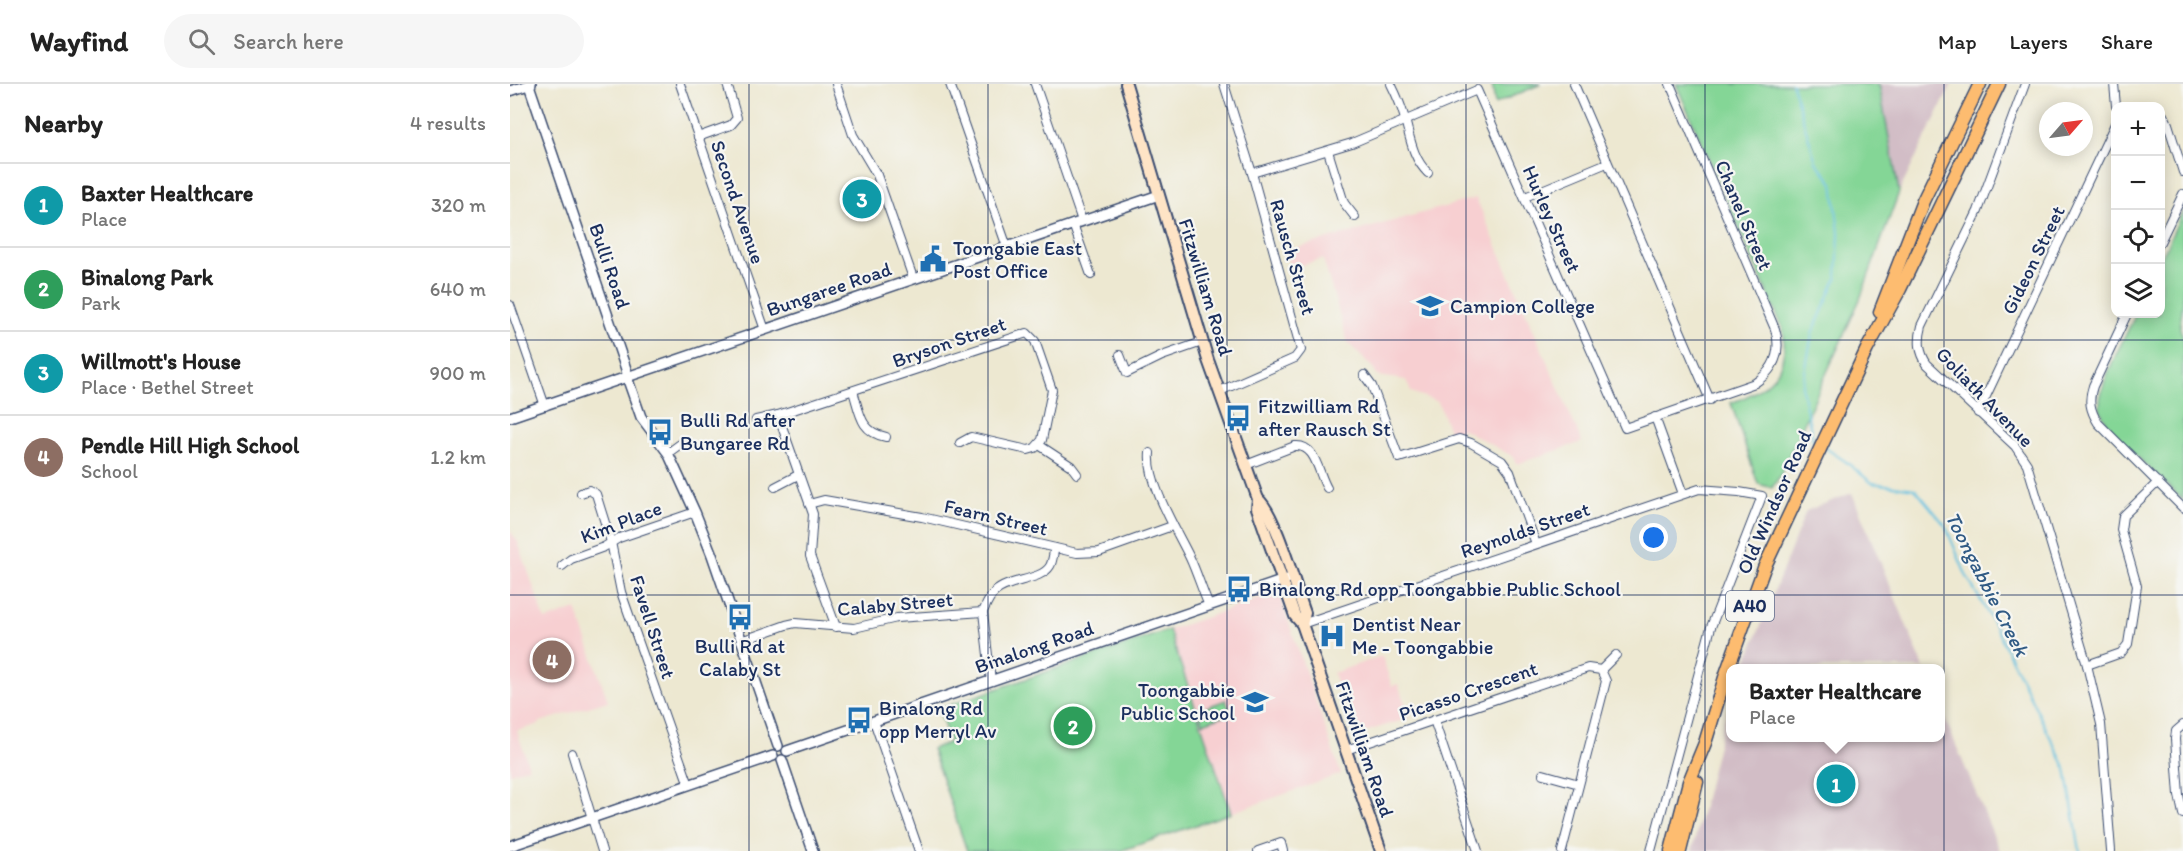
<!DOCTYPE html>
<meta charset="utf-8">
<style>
:root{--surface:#fff;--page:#f6f6f6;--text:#222;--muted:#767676;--line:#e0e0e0;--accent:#7c3aed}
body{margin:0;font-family:Itim,sans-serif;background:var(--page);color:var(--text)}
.controls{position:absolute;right:18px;top:18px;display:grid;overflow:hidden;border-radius:12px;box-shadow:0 3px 15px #0003}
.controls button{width:54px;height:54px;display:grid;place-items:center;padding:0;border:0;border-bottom:2px solid var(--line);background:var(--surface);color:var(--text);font:30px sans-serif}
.compass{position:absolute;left:1529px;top:18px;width:54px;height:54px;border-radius:50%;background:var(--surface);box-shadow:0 3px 15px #0003;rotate:62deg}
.you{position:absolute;left:1144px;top:454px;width:21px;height:21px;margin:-15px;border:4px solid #fff;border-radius:50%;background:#1a73e8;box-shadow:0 0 0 9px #1a73e833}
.badge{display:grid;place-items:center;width:39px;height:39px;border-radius:50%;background:var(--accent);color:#fff;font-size:20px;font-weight:700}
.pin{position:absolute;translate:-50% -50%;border:3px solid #fff;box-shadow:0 2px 6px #0006}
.popup{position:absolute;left:1216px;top:580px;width:219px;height:78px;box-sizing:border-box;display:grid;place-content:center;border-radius:12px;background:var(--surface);filter:drop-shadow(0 2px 4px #0005);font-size:20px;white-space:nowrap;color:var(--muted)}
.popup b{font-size:22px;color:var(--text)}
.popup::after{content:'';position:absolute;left:50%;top:100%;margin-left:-12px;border:12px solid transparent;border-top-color:var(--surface)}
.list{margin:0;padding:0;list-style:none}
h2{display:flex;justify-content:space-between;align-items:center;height:78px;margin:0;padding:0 24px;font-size:26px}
h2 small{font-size:20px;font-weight:400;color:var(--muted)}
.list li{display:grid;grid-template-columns:39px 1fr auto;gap:18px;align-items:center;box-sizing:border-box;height:84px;padding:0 24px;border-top:2px solid var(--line)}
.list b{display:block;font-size:22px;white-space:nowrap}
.list p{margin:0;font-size:20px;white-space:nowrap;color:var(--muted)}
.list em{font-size:20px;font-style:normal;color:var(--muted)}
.icon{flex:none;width:33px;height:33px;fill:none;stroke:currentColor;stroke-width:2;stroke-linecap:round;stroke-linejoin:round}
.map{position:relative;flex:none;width:1673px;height:767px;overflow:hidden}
header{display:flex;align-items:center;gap:36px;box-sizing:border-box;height:84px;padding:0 30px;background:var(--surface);border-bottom:2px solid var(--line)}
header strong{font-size:28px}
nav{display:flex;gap:33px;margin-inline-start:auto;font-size:21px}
.search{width:420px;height:54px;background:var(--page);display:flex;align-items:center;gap:15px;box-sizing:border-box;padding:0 21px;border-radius:33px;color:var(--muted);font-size:22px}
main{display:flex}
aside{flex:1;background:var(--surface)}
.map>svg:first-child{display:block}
.built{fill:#f7cfd1}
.industrial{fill:#d2bdc6}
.green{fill:#84d696;stroke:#50827a;stroke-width:1.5}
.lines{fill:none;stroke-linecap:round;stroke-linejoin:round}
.stream{stroke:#63c1e1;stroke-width:2}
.minor-casing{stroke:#3a4b6f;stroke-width:10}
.tertiary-casing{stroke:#3a4b6f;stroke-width:12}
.secondary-casing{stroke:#3a4b6f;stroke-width:14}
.trunk-casing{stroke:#3a4b6f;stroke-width:15}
.minor{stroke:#fff;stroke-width:8}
.tertiary{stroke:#fff;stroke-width:9}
.secondary{stroke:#fee4c6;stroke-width:10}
.trunk{stroke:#fdbc70;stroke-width:12}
.grid{fill:none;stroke:#1b2f5e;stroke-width:1.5;stroke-opacity:0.55}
.labels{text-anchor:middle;stroke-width:4.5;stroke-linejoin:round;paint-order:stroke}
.shield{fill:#f6f6f2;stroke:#5d6b8a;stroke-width:1.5}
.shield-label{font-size:18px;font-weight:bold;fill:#1b2f5e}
.street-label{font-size:20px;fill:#1b2f5e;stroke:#f6f6f2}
.poi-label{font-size:20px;fill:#1b2f5e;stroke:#f6f6f2;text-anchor:start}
.water-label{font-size:21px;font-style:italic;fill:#315b85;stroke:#f6f6f2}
</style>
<header>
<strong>Wayfind</strong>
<div class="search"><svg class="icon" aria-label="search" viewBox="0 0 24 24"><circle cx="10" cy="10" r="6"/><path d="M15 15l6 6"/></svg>Search here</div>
<nav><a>Map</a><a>Layers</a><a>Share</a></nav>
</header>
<main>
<aside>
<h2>Nearby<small>4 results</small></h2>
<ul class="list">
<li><span class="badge" style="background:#0f9aa8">1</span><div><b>Baxter Healthcare</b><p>Place</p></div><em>320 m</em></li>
<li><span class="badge" style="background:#2e9e5b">2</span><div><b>Binalong Park</b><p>Park</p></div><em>640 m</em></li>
<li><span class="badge" style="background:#0f9aa8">3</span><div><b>Willmott's House</b><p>Place · Bethel Street</p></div><em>900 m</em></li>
<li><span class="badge" style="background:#8d6e63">4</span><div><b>Pendle Hill High School</b><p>School</p></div><em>1.2 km</em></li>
</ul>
</aside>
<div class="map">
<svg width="1673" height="767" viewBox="0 0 1673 767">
<rect width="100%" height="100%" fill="#f6f6f2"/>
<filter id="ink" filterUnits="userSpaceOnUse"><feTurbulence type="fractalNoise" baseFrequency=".0167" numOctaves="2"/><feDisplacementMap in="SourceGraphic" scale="12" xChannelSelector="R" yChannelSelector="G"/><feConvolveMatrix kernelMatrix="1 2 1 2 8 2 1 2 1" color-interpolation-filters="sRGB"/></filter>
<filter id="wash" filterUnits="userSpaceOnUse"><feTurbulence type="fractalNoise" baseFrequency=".008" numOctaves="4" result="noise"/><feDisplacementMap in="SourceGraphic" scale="24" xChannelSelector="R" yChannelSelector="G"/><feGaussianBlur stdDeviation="1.35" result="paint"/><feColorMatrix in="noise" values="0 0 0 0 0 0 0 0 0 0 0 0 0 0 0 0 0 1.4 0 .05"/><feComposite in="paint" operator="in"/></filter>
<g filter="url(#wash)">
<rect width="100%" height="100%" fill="#ede8d1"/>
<!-- built -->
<g class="built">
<polygon points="966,114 1072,358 1007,380 1004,373 953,345 940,349 928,318 901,308 896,296 867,292 863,284 838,259 813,175 780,184 775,167"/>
<polygon points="0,447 8,458 35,536 66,525 98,617 30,638 30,640 7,647 19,683 0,689"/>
<polygon points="767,509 769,510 831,690 721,729 659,546"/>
<polygon points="872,572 882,602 888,600 900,634 848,650 842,645 823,589"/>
</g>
<!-- industrial -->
<g class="industrial">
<polygon points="1369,0 1442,0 1389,108"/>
<polygon points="1342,409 1414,584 1234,584 1296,427"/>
<polygon points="1221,618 1221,654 1431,654 1431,625 1490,767 1182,767 1214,636"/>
</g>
<!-- green -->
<g class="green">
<polygon points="982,0 1031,0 985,20"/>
<path d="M1166,0H1369L1389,108L1350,215L1270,392L1262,404L1248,400L1221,319C1258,305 1280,289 1273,245Z"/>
<path d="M1673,126V217L1670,244L1673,253V416C1656,399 1592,344 1590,324C1587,302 1616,251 1626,230H1650L1651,175Z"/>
<polygon points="659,546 721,729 610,767 457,767 422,665 440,658 428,625"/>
<polygon points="716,616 721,629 693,639 689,626"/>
</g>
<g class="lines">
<!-- stream -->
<g class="stream">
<polyline points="1282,0 1306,78 1323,99 1329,149 1327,193 1302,250 1292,305 1303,356 1307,358"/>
<polyline points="1314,363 1335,377 1362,399 1405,405 1435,441 1456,491 1484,540 1556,685 1570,767"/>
</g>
</g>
</g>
<g filter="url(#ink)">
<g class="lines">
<!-- minor casing -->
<g class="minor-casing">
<g id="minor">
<polyline points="170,0 255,246"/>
<polyline points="326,0 343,51 367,91 403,194"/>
<polyline points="440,0 497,163"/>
<polyline points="525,0 572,137"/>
<path d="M881,0C886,10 891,21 894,32C900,52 902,74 918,89"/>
<polyline points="1064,0 1200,316"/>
<path d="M1515,0L1468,127L1412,242C1408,257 1409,268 1417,280L1505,362L1517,380L1577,581L1591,640L1601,767"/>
<polyline points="1604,0 1606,22"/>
<polyline points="1650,30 1655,33 1658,40 1673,88"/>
<polyline points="188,53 221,41 227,34 217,0"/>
<polyline points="818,67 834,119 845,133"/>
<path d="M742,89L842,59L967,6L1115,344L1245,299C1264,286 1272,268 1265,245L1160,0"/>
<polyline points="1015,113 1097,79"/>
<polyline points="563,140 581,191"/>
<polyline points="1650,158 1673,110"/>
<polyline points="0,221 35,322"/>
<path d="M1617,230L1583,302C1578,317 1580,326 1588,339L1673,424"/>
<polyline points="610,271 617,289 652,272 692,258"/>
<polyline points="854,291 862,302 889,374 949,355 961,359 992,377 1000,388 1026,460"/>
<path d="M343,307C350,329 350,348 376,353"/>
<polyline points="710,307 785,274 791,266 742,89 714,0"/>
<polyline points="1468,329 1606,38"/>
<polyline points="268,331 303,430 300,472 326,543"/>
<polyline points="1145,333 1173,410"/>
<polyline points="246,336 268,331 517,249 525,257 542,306 532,356 525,364 518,366 461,353 450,359"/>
<polyline points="529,361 561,382 567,390"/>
<polyline points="158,369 173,358"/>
<path d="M640,369C637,399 667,447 680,474C687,489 692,506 699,522"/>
<path d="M736,381L785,362C806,360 808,389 817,404"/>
<polyline points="265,403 288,391"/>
<polyline points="71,409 79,406 86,410 101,458 111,508 179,701"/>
<polyline points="299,420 314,416 412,433 567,469 589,468 662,442"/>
<polyline points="52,482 61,475 94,463 109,454 185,428"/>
<polyline points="792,540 1189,405 1229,408 1252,412 1201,543 1141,767"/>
<polyline points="231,557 276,541 285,539 344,544 387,534 473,528"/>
<polyline points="1577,581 1611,569 1618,560 1627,502 1611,446 1613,432 1648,398"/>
<polyline points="1091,586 1106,571"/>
<path d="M481,597L473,528C476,521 479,513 485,508C498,495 531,497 540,482C543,477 543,469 545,464"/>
<polyline points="924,636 968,767"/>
<polyline points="364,637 409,767"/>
<polyline points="1673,641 1666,647 1665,655 1669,711 1673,730"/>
<polyline points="836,666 1078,584 1091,586 1096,597 1052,767"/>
<polyline points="62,669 92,767"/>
<polyline points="1033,690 1069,700"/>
<polyline points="748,767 771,759 773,767"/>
</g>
</g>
<!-- tertiary casing -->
<g class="tertiary-casing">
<g id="tertiary">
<polyline points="19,1 116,285 119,299 131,333 158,369 185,428 202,471 268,662"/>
<polyline points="0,7 21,0"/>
<polyline points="0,333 649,111"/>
<polyline points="277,667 777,495"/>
<polyline points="272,676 303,767"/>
<polyline points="0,762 263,672"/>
</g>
</g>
<!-- secondary casing -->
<g class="secondary-casing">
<g id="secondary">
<polyline points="616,0 698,276 748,415 747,424 785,532 792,540 871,767"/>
<path d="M748,415C765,428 786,505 795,529L792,540"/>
</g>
</g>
<!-- trunk casing -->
<g class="trunk-casing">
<g id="trunk">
<polyline points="1370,228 1413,117 1470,0"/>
<polyline points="1161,767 1179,698 1195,659 1217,587 1254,484 1357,265 1390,205 1489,0"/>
<polyline points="1170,767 1187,698"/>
</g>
</g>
<!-- minor -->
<use href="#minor" class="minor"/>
<!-- tertiary -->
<use href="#tertiary" class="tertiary"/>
<!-- secondary -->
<use href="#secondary" class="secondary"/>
<!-- trunk -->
<use href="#trunk" class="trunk"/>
</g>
</g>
<!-- grid -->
<path class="grid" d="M239,0V767M478,0V767M717,0V767M956,0V767M1195,0V767M1434,0V767M0,256H1673M0,511H1673"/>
<!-- icons -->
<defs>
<g id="civic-bare" transform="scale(2.07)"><path d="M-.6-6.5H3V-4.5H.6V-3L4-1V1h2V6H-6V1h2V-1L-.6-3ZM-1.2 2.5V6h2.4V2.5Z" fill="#1f6fb2" stroke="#f6f6f2" stroke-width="2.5" paint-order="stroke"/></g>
<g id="school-bare" transform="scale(2.07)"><path d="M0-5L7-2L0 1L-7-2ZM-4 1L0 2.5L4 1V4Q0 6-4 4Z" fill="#1f6fb2" stroke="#f6f6f2" stroke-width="2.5" paint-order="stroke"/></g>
<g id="bus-bare" transform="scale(2.07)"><path d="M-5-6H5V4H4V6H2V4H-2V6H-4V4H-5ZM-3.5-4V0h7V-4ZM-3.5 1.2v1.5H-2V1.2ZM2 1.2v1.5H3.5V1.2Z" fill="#1f6fb2" stroke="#f6f6f2" stroke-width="2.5" paint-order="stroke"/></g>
<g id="hospital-bare" transform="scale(2.07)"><path d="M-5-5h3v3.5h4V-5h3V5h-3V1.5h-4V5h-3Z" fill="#1f6fb2" stroke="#f6f6f2" stroke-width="2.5" paint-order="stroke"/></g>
</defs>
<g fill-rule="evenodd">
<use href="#civic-bare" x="423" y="175"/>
<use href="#school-bare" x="920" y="222"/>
<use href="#bus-bare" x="728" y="334"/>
<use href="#bus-bare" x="150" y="348"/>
<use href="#bus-bare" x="729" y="505"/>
<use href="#bus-bare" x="230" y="533"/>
<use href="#hospital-bare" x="822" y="552"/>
<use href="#school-bare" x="745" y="618"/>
<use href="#bus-bare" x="349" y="636"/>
</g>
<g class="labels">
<!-- shield labels -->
<rect class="shield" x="1216" y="507" width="48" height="30" rx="4.5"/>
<g class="shield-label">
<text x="1240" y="528">A40</text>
</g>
<!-- street labels -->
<g class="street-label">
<text transform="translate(228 118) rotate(71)" y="7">Second Avenue</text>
<text transform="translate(1234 131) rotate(67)" y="7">Chanel Street</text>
<text transform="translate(1042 135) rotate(66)" y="7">Hurley Street</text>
<text transform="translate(783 173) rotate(74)" y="7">Rausch Street</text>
<text transform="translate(1523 176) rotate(-64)" y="7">Gideon Street</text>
<text transform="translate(100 182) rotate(71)" y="7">Bulli Road</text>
<text transform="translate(696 203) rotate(73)" y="7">Fitzwilliam Road</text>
<text transform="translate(319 205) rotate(-19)" y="7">Bungaree Road</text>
<text transform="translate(439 258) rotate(-19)" y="7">Bryson Street</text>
<text transform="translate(1475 313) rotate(46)" y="7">Goliath Avenue</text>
<text transform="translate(1264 418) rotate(-66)" y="7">Old Windsor Road</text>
<text transform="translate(486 433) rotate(13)" y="7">Fearn Street</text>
<text transform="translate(111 438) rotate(-21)" y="7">Kim Place</text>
<text transform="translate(1015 446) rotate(-19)" y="7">Reynolds Street</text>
<text transform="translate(385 520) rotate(-5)" y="7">Calaby Street</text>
<text transform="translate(143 543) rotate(72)" y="7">Favell Street</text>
<text transform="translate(524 563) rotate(-19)" y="7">Binalong Road</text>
<text transform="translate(958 607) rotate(-19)" y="7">Picasso Crescent</text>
<text transform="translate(855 665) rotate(71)" y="7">Fitzwilliam Road</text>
</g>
<!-- poi labels -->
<g class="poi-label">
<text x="443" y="171">Toongabie East<tspan x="443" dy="23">Post Office</tspan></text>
<text x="940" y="229">Campion College</text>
<text x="748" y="329">Fitzwilliam Rd<tspan x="748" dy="23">after Rausch St</tspan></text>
<text x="170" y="343">Bulli Rd after<tspan x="170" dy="23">Bungaree Rd</tspan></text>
<text x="749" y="512">Binalong Rd opp Toongabbie Public School</text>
<text x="842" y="547">Dentist Near<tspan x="842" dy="23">Me - Toongabbie</tspan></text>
<text x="230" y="569" text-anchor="middle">Bulli Rd at<tspan x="230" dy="23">Calaby St</tspan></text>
<text x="725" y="613" text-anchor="end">Toongabbie<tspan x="725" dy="23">Public School</tspan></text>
<text x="369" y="631">Binalong Rd<tspan x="369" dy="23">opp Merryl Av</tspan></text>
</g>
<!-- water labels -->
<g class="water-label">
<text transform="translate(1477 500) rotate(63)" y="7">Toongabbie Creek</text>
</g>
</g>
</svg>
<div class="controls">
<button>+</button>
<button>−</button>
<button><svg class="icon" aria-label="locate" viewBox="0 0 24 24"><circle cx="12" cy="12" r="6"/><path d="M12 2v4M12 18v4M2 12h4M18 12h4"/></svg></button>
<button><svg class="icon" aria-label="layers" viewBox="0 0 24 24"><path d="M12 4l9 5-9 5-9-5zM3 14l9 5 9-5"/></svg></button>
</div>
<svg class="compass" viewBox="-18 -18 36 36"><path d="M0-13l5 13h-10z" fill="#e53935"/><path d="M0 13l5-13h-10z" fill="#767676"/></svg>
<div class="you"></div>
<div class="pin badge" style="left:1326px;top:700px;background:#0f9aa8">1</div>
<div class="popup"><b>Baxter Healthcare</b>Place</div>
<div class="pin badge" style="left:563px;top:642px;background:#2e9e5b">2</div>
<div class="pin badge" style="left:352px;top:115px;background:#0f9aa8">3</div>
<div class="pin badge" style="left:42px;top:576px;background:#8d6e63">4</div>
</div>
</main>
